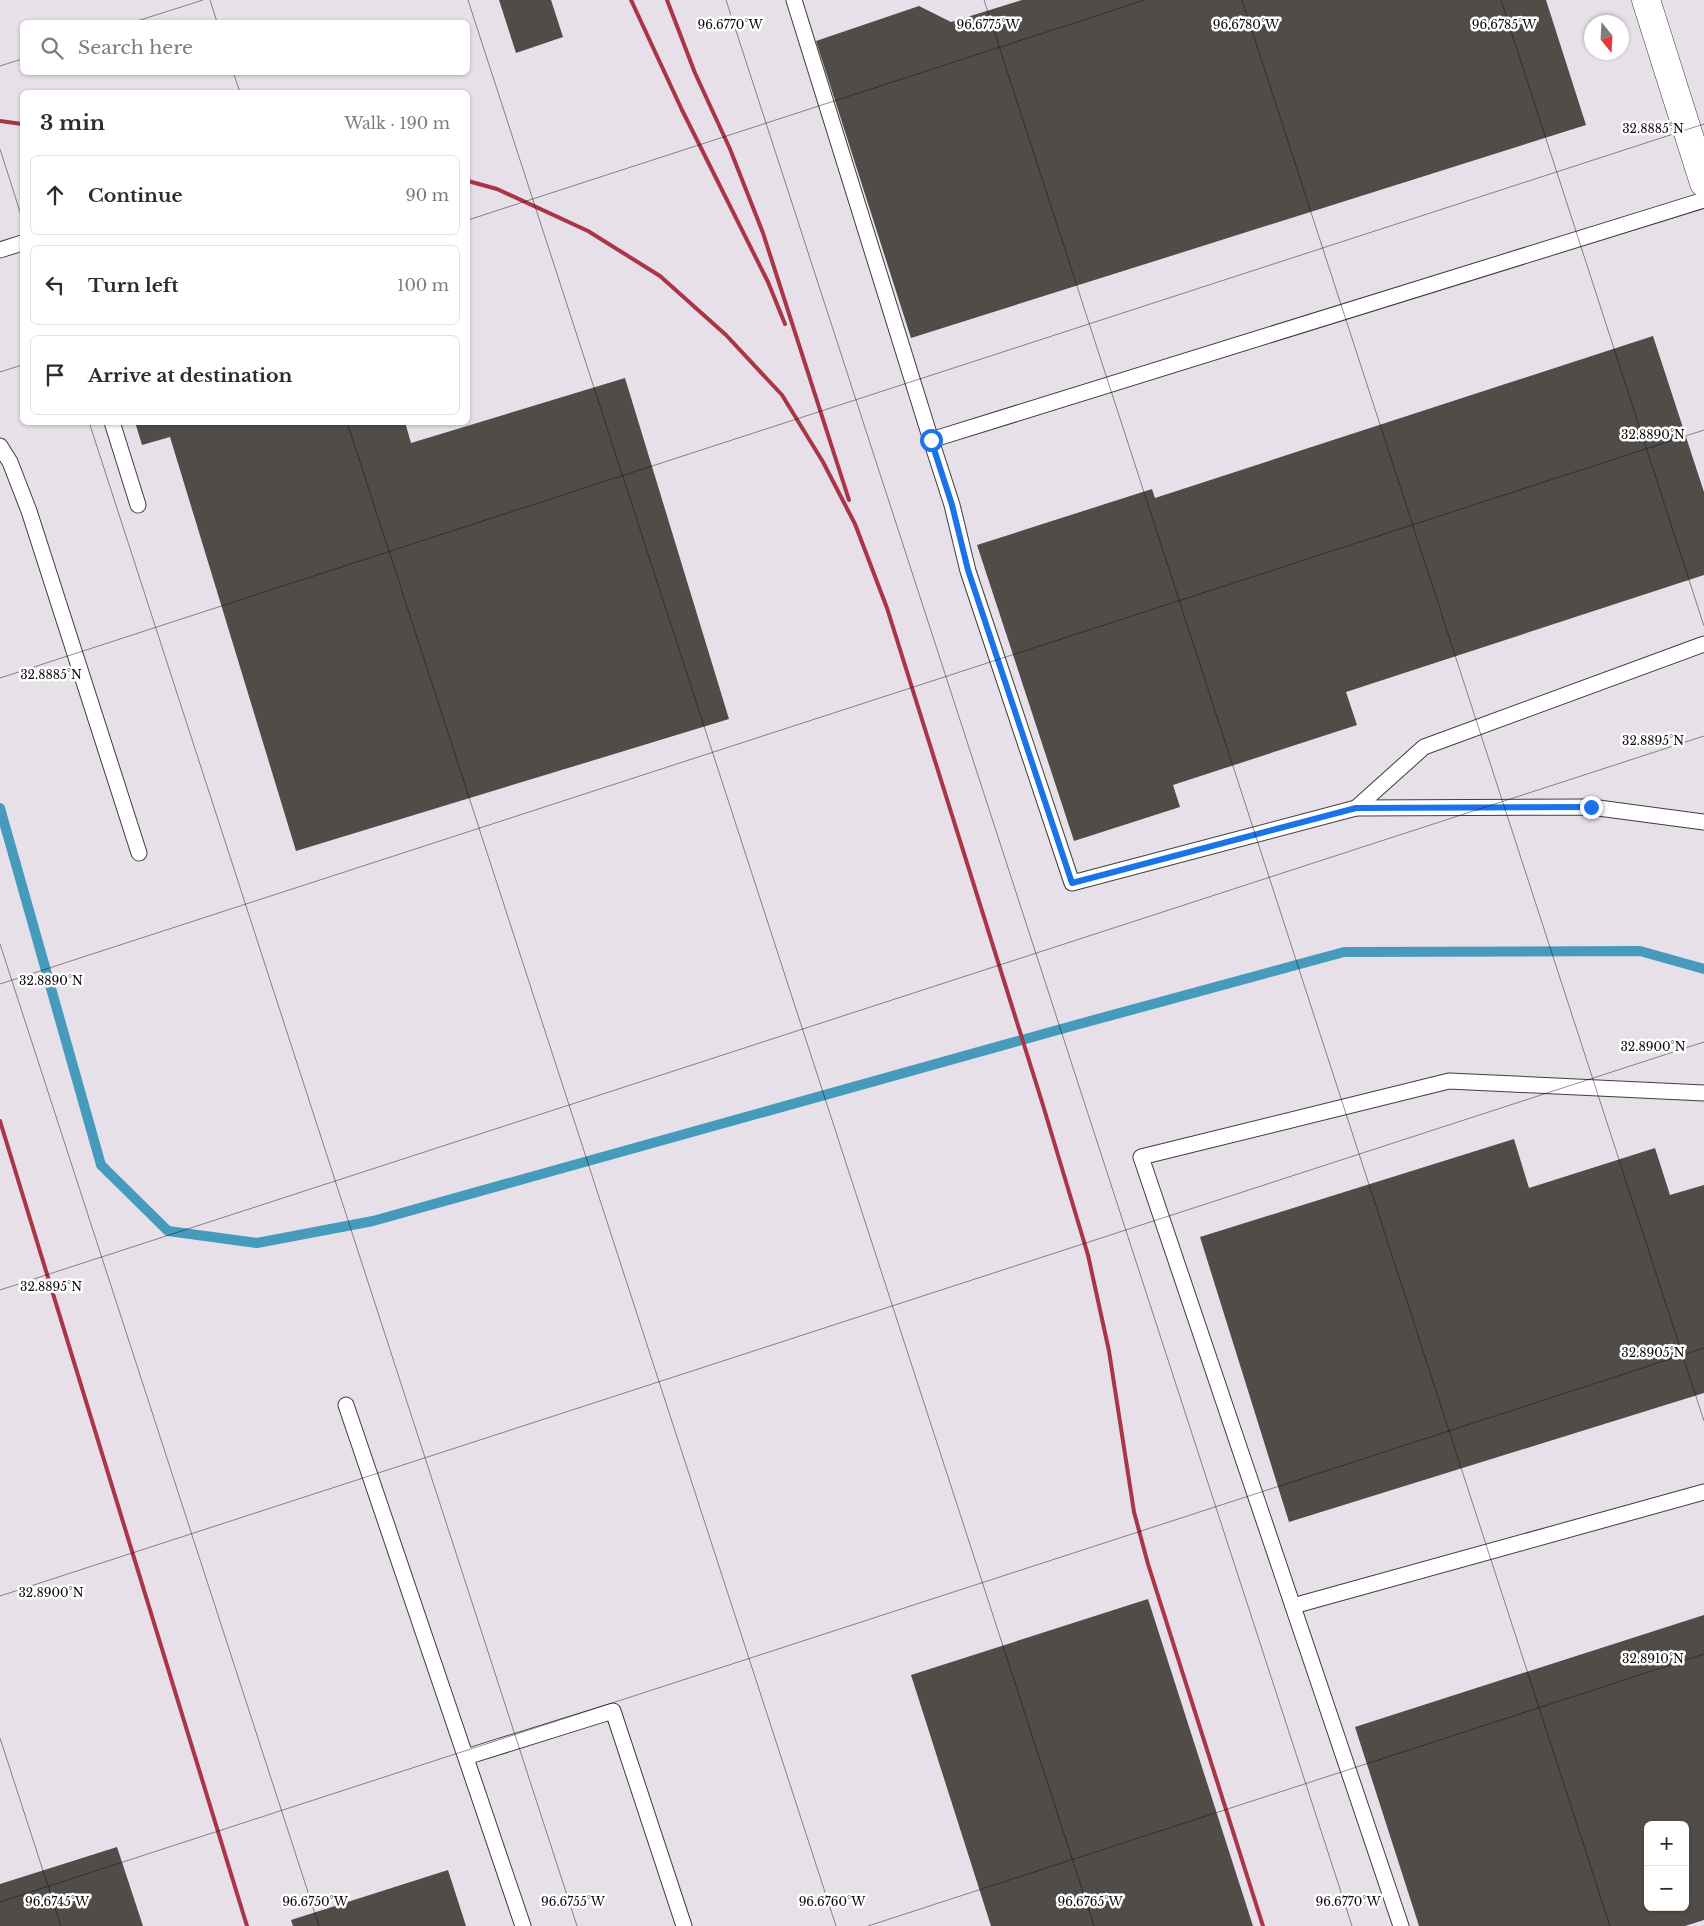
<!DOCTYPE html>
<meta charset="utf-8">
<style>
:root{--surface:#fff;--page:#f7f7f7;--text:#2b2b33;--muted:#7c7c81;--line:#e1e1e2}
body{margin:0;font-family:"Libre Baskerville",serif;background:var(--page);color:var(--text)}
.controls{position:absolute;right:15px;bottom:15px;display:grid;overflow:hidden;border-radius:8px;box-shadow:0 1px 4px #0004}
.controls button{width:45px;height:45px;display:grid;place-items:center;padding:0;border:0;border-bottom:1px solid var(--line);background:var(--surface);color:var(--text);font:25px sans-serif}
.compass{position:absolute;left:1584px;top:15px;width:45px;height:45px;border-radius:50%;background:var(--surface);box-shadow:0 1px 4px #0004;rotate:162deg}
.stop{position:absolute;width:15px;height:15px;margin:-11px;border:4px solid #1a73e8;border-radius:50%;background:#fff}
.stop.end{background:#1a73e8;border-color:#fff;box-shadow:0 1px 5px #0008}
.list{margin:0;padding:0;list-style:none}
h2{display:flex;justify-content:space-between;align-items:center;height:65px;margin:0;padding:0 20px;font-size:21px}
h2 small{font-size:16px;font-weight:400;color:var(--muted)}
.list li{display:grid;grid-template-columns:32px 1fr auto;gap:15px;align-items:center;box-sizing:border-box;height:80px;margin:0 10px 10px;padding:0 10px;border:1px solid var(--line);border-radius:8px}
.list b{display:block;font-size:19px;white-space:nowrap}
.list em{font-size:16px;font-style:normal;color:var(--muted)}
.icon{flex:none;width:28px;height:28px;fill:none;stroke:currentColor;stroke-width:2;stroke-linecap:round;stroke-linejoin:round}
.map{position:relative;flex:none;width:1704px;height:1926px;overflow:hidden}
.search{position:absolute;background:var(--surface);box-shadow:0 1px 4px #0004;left:20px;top:20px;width:450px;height:55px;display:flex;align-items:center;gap:12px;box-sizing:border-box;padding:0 18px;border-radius:8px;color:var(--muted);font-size:19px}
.panel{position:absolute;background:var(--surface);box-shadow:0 1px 4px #0004;left:20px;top:90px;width:450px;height:335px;border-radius:8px}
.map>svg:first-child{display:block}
.industrial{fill:#e7e0e9;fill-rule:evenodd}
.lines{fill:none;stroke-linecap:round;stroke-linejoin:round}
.stream{stroke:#469abc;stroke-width:10}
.building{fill:#524c49;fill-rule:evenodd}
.service-casing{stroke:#3e3e3e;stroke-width:17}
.tertiary-casing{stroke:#3e3e3e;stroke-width:29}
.service{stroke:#fff;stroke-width:15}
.tertiary{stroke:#fff;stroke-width:28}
.rail{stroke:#aa3547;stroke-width:4}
.route{stroke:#1a73e8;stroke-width:6}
.ticks{fill:none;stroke:#0b0b0b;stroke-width:1;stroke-opacity:0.45}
.ticks-label{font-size:12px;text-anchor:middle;fill:#0b0b0b;stroke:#fff;stroke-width:5;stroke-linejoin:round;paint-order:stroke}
</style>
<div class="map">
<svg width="1704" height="1926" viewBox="0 0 1704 1926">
<rect width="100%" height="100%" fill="#fdf7ec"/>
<!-- industrial -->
<path class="industrial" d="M0,0H1704V1926H0ZM22,22H468V72H22ZM1592,22H1622V52H1592ZM22,92H468V422H22ZM1648,1825H1685V1907H1648Z"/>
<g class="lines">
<!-- stream -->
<polyline class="stream" points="0,808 101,1165 168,1231 257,1243 373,1221 1072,1026 1344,952 1640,951 1704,969"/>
</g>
<!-- building -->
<g class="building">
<polygon points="499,0 551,0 563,37 516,53"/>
<polygon points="1022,0 1546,0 1586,125 911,338 816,41 919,6 951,22"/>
<polygon points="1653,336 1704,492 1704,575 1346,692 1357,725 1173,785 1180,807 1074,841 977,545 1152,489 1155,498"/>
<polygon points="625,378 729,719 296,851 170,437 142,445 135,422 405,422 411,443"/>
<polygon points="1514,1139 1529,1188 1655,1148 1670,1195 1704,1185 1704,1393 1289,1522 1200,1237"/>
<polygon points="1148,1599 1253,1926 991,1926 911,1675"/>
<path d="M1704,1615V1920L1685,1926H1419L1355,1727ZM1648,1825H1685V1907H1648Z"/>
<polygon points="117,1847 143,1926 0,1926 0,1884"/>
<polygon points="448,1870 466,1926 293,1926 291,1920"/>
</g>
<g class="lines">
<!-- service casing -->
<g class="service-casing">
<g id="service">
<polyline points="794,0 931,440 1704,200"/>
<polyline points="0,250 22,243"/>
<polyline points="112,422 138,505"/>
<polyline points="931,440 952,505 968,571 1072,883 1356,808 1591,807 1704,822"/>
<polyline points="0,446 10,462 29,511 139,853"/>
<polyline points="1356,808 1424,747 1704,644"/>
<polyline points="346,1405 523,1926"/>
<polyline points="1293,1606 1704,1492"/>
<polyline points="466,1757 613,1711 684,1926"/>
<polyline points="1401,1926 1141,1157 1449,1081 1704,1093"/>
</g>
</g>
<!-- tertiary casing -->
<g class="tertiary-casing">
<polyline id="tertiary" points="1646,0 1704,183"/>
</g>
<!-- service -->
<use href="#service" class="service"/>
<!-- tertiary -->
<use href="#tertiary" class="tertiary"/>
<!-- rail -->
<g class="rail">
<polyline points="631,0 682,110 768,282 785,324"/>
<polyline points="667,0 695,73 730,149 763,233 849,500"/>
<polyline points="0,121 22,124"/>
<polyline points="468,181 497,189 588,231 660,276 726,335 782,395 823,462 855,524 887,608 1042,1102 1088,1255 1109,1351 1134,1512 1148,1564 1263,1926"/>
<polyline points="0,1121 247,1926"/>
</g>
</g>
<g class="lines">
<!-- route -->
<polyline class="route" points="931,440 952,505 968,570 1072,883 1356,808 1591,807"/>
</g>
<!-- ticks -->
<path class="ticks" d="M210,0L217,22M468,0L1094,1926M726,0L1352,1926M984,0L1610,1926M1242,0L1704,1421M1501,0L1704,626M134,22L203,0M0,66L22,59M233,72L240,92M0,149L22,218M468,220L1145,0M0,372L22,365M89,422L577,1926M347,422L836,1926M0,678L1704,124M0,944L319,1926M0,984L1704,430M0,1290L1704,736M0,1596L1704,1042M0,1738L61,1926M0,1902L1704,1348M868,1926L1704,1654"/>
<g class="ticks-label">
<text x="730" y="29">96.6770°W</text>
<text x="988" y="29">96.6775°W</text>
<text x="1246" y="29">96.6780°W</text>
<text x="1504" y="29">96.6785°W</text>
<text x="1653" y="133">32.8885°N</text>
<text x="1653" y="439">32.8890°N</text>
<text x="51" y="679">32.8885°N</text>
<text x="1653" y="745">32.8895°N</text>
<text x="51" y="985">32.8890°N</text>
<text x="1653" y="1051">32.8900°N</text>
<text x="51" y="1291">32.8895°N</text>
<text x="1653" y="1357">32.8905°N</text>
<text x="51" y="1597">32.8900°N</text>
<text x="1653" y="1663">32.8910°N</text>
<text x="57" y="1906">96.6745°W</text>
<text x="315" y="1906">96.6750°W</text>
<text x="573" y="1906">96.6755°W</text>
<text x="832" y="1906">96.6760°W</text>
<text x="1090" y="1906">96.6765°W</text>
<text x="1348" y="1906">96.6770°W</text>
</g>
</svg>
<div class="controls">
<button>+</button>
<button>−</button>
</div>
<svg class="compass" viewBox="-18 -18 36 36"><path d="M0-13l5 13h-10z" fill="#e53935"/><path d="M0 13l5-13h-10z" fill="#7c7c81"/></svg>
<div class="stop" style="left:931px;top:440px"></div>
<div class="stop end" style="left:1591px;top:807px"></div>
<div class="search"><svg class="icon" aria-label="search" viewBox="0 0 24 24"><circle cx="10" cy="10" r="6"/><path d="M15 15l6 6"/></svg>Search here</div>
<section class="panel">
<h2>3 min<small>Walk · 190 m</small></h2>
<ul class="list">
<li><svg class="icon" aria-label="ahead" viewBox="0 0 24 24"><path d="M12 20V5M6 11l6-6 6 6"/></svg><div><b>Continue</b></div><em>90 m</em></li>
<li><svg class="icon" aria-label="left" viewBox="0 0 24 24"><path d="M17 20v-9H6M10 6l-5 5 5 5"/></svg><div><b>Turn left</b></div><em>100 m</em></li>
<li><svg class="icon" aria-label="arrive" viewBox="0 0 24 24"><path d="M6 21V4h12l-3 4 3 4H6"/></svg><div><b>Arrive at destination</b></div></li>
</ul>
</section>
</div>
